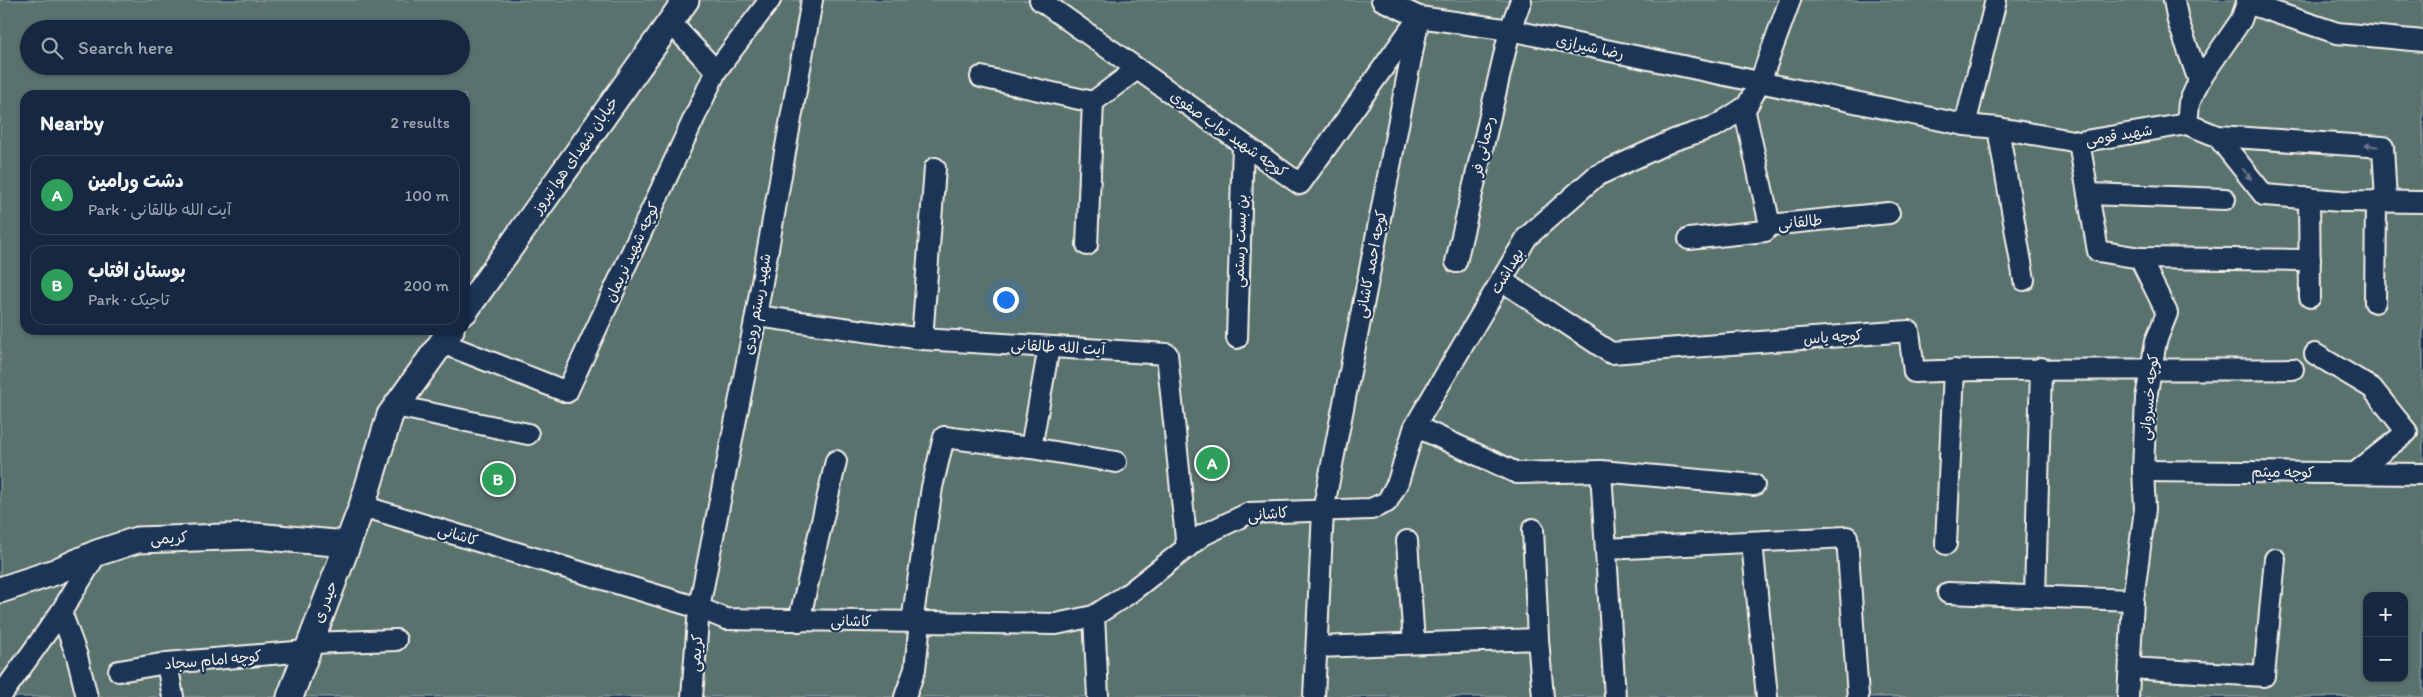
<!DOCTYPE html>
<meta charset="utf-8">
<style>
:root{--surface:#162841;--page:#1f3048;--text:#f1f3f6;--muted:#9ea6b1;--line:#35445a;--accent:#8bbbb9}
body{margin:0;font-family:Itim,"Playpen Sans Arabic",sans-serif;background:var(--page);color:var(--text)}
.controls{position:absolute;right:15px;bottom:15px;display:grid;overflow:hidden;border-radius:10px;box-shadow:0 1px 4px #0004}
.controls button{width:45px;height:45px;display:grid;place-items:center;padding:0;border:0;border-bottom:1px solid var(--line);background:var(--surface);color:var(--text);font:25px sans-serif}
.you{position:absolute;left:1005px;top:299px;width:18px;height:18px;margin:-12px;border:4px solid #fff;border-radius:50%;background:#1a73e8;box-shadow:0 0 0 8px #1a73e833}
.badge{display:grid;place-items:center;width:32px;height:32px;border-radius:50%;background:var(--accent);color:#fff;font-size:16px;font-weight:700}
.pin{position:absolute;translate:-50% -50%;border:2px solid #fff;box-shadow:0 1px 5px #0006}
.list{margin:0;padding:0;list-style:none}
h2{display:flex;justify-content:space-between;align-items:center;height:65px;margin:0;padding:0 20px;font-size:21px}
h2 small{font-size:16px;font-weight:400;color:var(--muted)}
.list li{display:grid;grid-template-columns:32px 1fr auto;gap:15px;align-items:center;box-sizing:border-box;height:80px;margin:0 10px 10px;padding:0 10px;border:1px solid var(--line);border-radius:15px}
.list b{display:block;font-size:19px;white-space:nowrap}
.list p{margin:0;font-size:16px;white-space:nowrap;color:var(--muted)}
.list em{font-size:16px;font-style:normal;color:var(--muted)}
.icon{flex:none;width:28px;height:28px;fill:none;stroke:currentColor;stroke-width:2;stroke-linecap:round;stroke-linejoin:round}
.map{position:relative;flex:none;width:2423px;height:697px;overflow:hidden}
.search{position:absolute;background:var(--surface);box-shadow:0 1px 4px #0004;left:20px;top:20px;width:450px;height:55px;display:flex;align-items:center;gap:12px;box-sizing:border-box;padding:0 18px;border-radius:28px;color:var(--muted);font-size:19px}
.panel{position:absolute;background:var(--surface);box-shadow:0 1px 4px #0004;left:20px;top:90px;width:450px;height:245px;border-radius:15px}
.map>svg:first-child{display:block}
.green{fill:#5a726d;stroke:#a7b2aa;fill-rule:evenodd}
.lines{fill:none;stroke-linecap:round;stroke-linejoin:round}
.minor-casing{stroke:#f4f1e8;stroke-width:24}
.major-casing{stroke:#f4f1e8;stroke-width:29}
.minor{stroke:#1d3557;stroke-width:20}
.major{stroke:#1d3557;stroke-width:25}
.oneway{fill:#68778a}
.labels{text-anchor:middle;stroke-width:4.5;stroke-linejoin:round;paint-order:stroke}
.street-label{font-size:15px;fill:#f4f1e8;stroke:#1d3557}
</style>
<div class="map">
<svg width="2423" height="697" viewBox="0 0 2423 697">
<rect width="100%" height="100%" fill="#1d3557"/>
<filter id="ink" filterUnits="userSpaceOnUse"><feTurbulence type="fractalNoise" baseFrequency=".02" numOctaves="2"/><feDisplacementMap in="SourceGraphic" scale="10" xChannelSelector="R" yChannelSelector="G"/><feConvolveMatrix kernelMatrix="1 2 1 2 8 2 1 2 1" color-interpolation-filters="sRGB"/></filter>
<g filter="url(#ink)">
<!-- green -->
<path class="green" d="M0,0H2423V697H0ZM29,29H461V66H29ZM25,95H465V330H25ZM2367,596H2404V678H2367Z"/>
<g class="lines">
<!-- minor casing -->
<g class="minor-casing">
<g id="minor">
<polyline points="1040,0 1300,184 1415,23"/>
<polyline points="1382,0 1419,17 1510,30 1965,125 1998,128 2079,142 2187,124 2217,136 2264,195 2341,201 2423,202"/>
<polyline points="2174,0 2178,21 2199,81"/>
<polyline points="2247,3 2337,33 2423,41"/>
<polyline points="670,22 716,71"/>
<polyline points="981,77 1093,102 1137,69"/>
<polyline points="1744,108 1770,225 1889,213"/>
<polyline points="2187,124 2189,103 2199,81 2241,20 2248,0"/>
<polyline points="1965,125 1996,0"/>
<polyline points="1998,128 2024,280"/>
<polyline points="2217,136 2383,147 2386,201"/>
<polyline points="2079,142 2098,251 2140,258 2167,313 2156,341 2146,398 2143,471 2145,509 2133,600 2128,697"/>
<polyline points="2088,194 2225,199"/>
<polyline points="2309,198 2310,297"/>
<polyline points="1689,239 1765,231 1770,225"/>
<polyline points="1087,245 1093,102"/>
<polyline points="2140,258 2310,260"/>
<polyline points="1456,262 1510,30 1521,0"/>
<path d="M1501,280L1611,353L1909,331L1914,372C2040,367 2166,371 2293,369"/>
<polyline points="2375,302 2376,201"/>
<polyline points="756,316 922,339 1167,354 1187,548"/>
<polyline points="1237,338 1243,144"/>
<polyline points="922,339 935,168"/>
<polyline points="442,343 567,392 716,71 770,0"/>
<polyline points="2315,354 2372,388 2407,432 2355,473"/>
<polyline points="396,406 528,434"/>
<polyline points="1415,426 1517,473 1601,471 1754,485"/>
<polyline points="1031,448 1049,347"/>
<polyline points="1601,471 1615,697"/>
<polyline points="2143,471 2423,474"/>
<polyline points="362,506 699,608 726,619 1056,624 1094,616 1128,594 1203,535 1249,513 1371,509 1387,502 1398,482 1415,426 1527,237 1596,176 1674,140 1716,126 1747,106 1760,82 1790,0"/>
<polyline points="1407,541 1414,643"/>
<polyline points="1752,542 1767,697"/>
<polyline points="1946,544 1954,370"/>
<polyline points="1606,549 1847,537 1858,697"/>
<polyline points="1948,593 2133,600"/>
<polyline points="2035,596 2041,368"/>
<polyline points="61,612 77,656 87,697"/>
<polyline points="1094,616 1098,697"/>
<polyline points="799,621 836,461"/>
<polyline points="912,622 932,487 944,437 1031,448 1116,462"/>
<polyline points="1538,639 1543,697"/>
<polyline points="310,643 396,640"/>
<polyline points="1317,647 1538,639 1533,529"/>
<polyline points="167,663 173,697"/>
<polyline points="2130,668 2264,676 2275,559"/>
<polyline points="119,671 167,663 307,651"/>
<polyline points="0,697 61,612 97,553"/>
<polyline points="692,697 699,608 756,316 812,0"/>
<polyline points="905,697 915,669 920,622"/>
<polyline points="1314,697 1323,511 1419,17"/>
</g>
</g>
<!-- major casing -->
<g class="major-casing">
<g id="major">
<polyline points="465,311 686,0"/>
<polyline points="0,590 55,572 97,553 137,540 255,536 347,544"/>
<polyline points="290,697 362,506 390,415 451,330"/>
</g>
</g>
<!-- minor -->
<use href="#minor" class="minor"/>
<!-- major -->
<use href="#major" class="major"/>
</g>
<!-- one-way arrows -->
<defs><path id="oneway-solid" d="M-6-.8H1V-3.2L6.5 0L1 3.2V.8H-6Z" transform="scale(1.25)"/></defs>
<g class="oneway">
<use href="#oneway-solid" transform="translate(2371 146) rotate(-176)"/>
<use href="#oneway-solid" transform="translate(2247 174) rotate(51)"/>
</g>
</g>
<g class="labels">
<!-- street labels -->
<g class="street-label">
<text transform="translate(1590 47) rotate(12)" y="5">رضا شیرازی</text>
<text transform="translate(1229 134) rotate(35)" y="5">کوچه شهید نواب صفوی</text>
<text transform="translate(2119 135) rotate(-9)" y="5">شهید قومی</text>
<text transform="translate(1483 146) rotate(-77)" y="5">رحمانی فر</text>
<text transform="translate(575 155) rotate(-55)" y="5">خیابان شهدای هوا نیروز</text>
<text transform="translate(1800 222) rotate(-6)" y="5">طالقانی</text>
<text transform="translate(1240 241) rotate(-88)" y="5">بن بست رستمی</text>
<text transform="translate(632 252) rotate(-65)" y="5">کوچه شهید نریمان</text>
<text transform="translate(1371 264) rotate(-79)" y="5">کوچه احمد کاشانی</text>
<text transform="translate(1507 271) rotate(-59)" y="5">بهداشت</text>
<text transform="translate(757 304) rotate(-80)" y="5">شهید رستم رودی</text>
<text transform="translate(1833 337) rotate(-4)" y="5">کوچه یاس</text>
<text transform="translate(1058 347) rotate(3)" y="5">آیت الله طالقانی</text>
<text transform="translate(2149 397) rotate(-84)" y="5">کوچه خسروانی</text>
<text transform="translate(2283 472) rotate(1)" y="5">کوچه میثم</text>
<text transform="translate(1268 514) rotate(-5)" y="5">کاشانی</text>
<text transform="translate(458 535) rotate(17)" y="5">کاشانی</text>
<text transform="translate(169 538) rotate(-3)" y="5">کریمی</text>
<text transform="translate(325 602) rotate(-69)" y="5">حیدر ی</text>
<text transform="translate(851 621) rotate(1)" y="5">کاشانی</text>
<text transform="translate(696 653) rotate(-85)" y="5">کریمی</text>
<text transform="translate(213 660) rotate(-5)" y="5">کوچه امام سجاد</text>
</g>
</g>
</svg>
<div class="controls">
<button>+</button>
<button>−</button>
</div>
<div class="you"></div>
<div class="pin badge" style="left:1212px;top:463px;background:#2e9e5b">A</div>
<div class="pin badge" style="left:498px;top:479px;background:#2e9e5b">B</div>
<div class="search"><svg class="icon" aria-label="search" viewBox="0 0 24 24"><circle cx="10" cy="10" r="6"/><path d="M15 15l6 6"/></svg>Search here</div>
<section class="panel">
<h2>Nearby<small>2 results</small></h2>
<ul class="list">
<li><span class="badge" style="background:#2e9e5b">A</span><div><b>دشت ورامین</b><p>Park · آیت الله طالقانی</p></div><em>100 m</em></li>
<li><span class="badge" style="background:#2e9e5b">B</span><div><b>بوستان افتاب</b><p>Park · تاجیک</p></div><em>200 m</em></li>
</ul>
</section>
</div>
